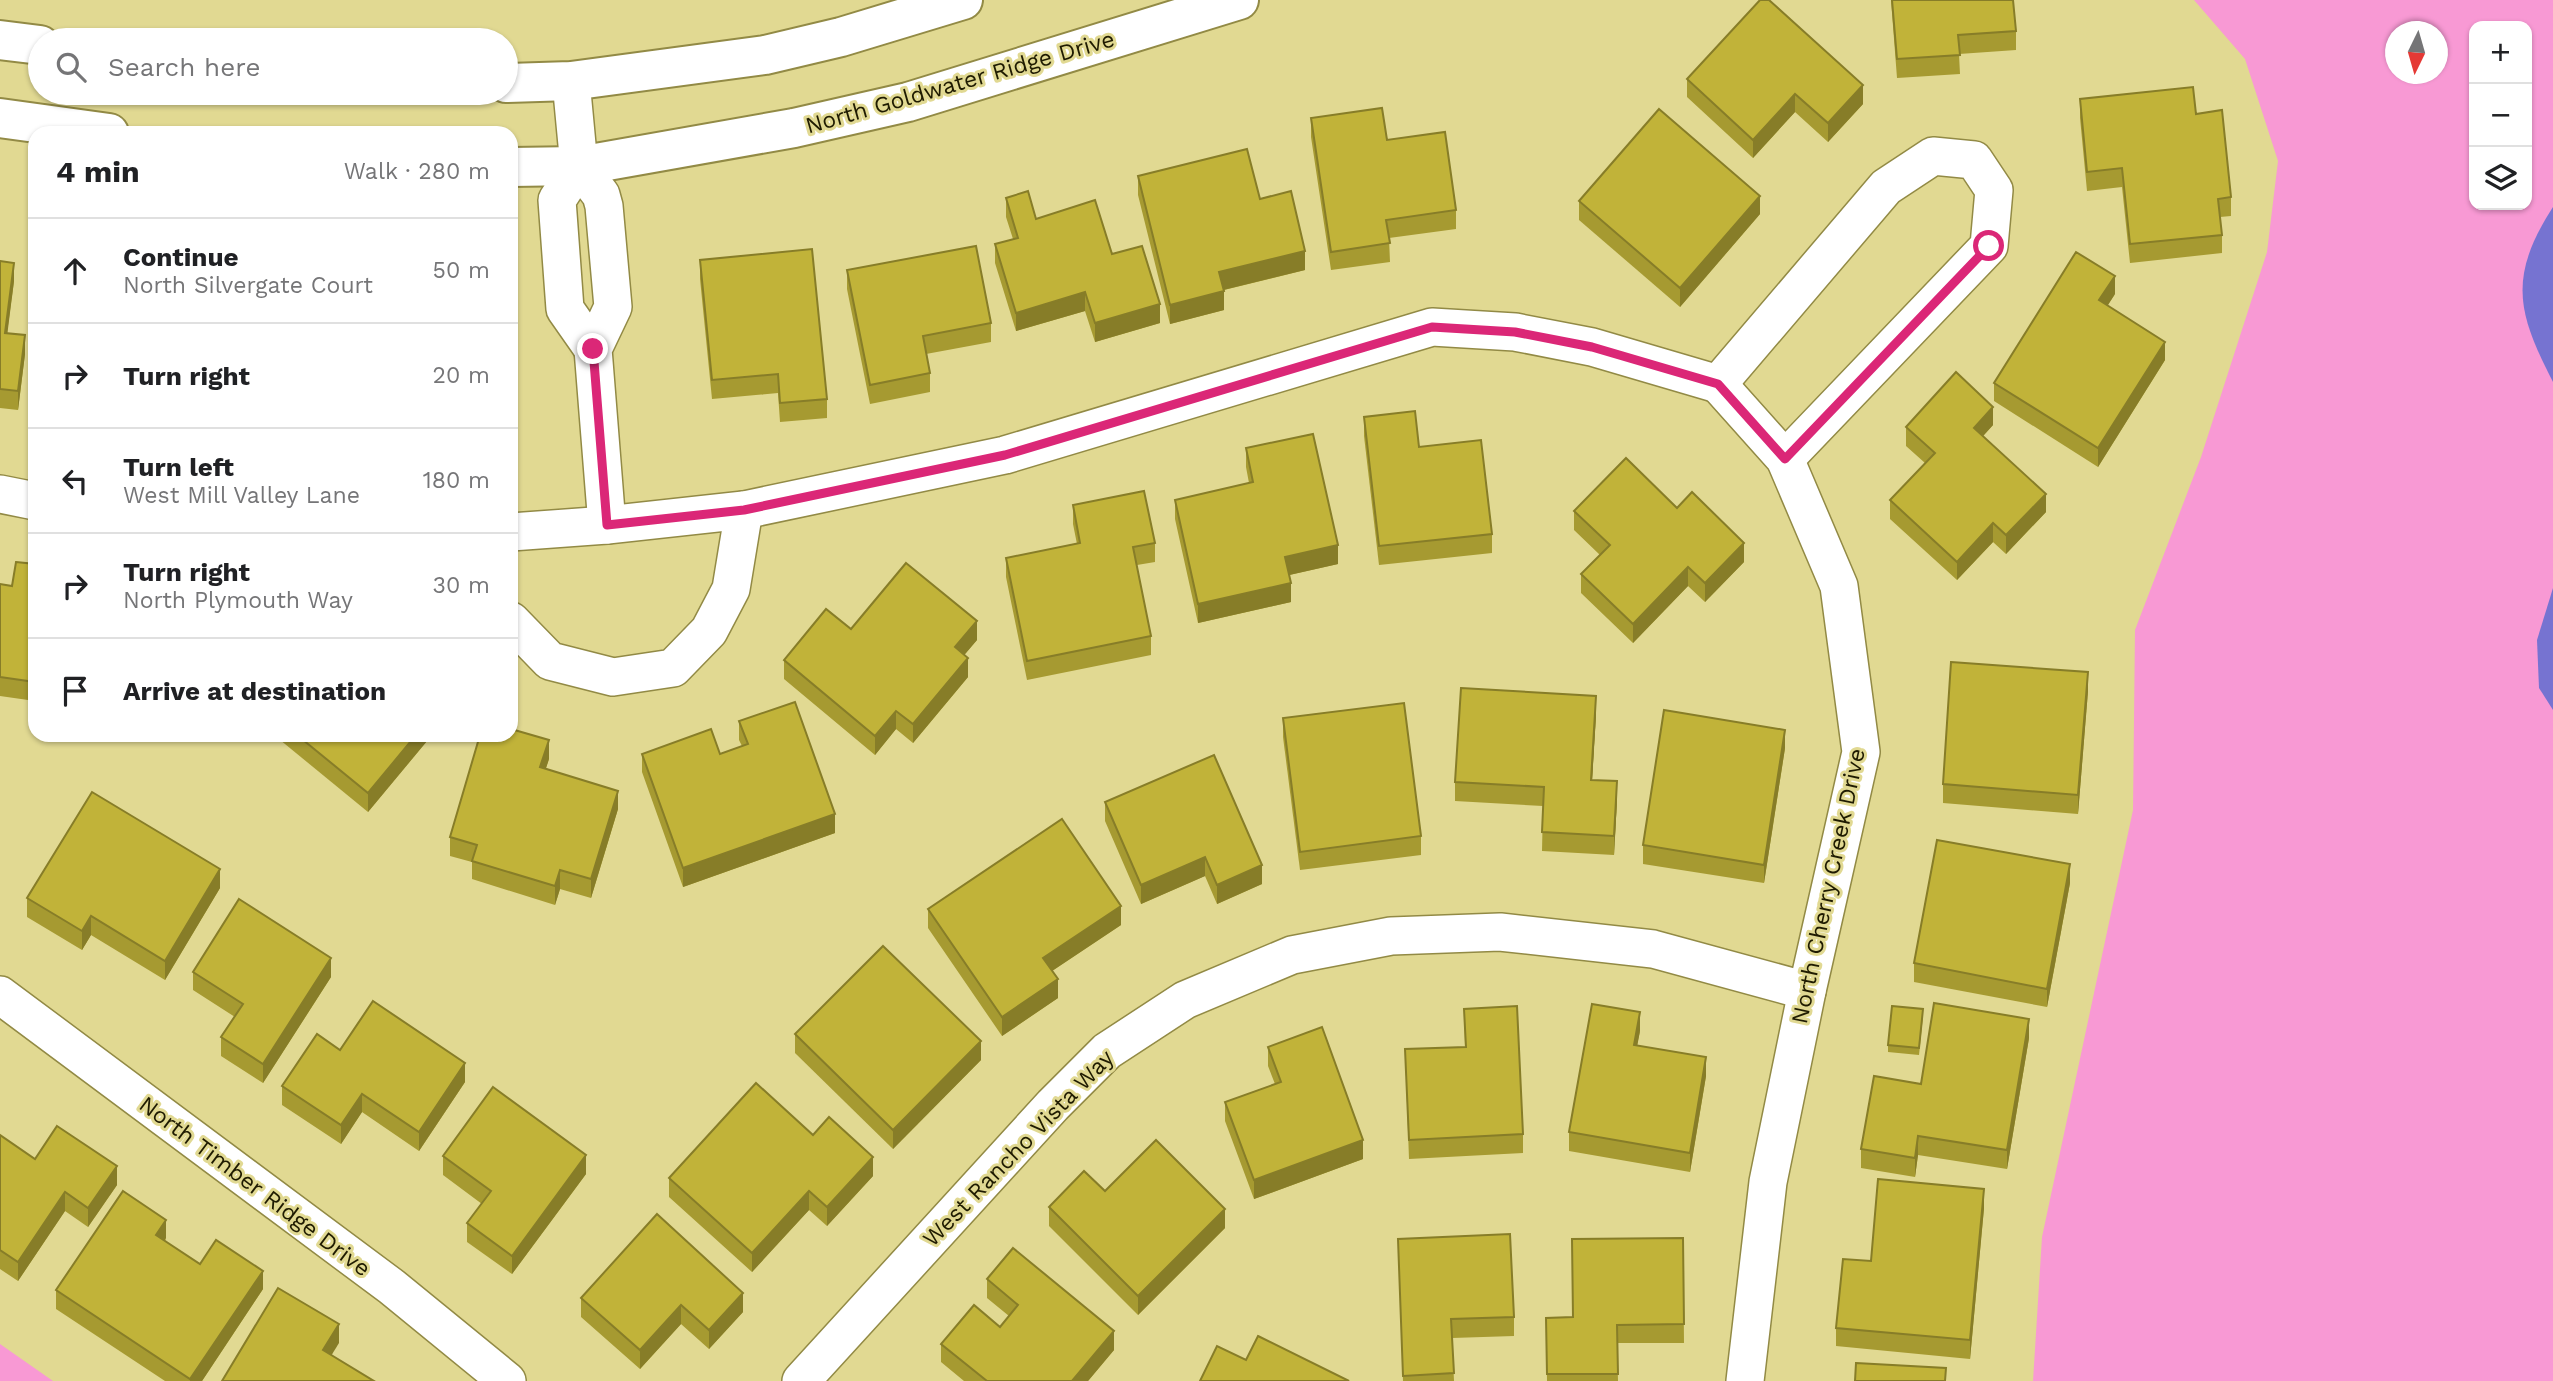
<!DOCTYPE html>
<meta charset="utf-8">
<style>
:root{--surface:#fff;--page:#f6f6f6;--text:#202124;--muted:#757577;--line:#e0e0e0}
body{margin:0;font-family:"Work Sans",sans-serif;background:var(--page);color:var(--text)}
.controls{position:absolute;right:21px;top:21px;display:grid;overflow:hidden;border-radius:14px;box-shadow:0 2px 5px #0004}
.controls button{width:63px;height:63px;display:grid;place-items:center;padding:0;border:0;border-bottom:2px solid var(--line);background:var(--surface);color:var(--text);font:35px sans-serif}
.compass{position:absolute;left:2385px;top:21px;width:63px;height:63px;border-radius:50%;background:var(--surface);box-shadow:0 2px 5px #0004;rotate:185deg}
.stop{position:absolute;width:21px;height:21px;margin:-16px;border:5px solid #db2777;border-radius:50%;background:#fff}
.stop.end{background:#db2777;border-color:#fff;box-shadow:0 2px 7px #0008}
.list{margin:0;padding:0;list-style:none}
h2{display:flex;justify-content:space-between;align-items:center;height:91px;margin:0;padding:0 28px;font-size:30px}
h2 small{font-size:23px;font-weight:400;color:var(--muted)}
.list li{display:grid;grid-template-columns:46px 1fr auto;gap:21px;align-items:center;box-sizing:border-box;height:105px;padding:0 28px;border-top:2px solid var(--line)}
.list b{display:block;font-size:26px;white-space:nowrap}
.list p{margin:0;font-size:23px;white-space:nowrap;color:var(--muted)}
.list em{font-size:23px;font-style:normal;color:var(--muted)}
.icon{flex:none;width:38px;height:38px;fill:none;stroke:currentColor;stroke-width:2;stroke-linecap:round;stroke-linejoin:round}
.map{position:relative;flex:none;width:2553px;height:1381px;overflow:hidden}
.search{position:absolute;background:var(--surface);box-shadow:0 2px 5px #0004;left:28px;top:28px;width:490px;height:77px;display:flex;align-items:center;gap:18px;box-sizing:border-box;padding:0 24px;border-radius:38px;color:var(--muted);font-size:26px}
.panel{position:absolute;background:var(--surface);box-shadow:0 2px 5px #0004;left:28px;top:126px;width:490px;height:616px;border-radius:21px}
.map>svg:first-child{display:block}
.green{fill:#f899d4;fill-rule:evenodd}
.water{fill:#7673d1}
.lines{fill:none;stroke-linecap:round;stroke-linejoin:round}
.minor-casing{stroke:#928a45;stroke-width:40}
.tertiary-casing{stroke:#928a45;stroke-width:42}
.minor{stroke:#fff;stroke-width:37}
.tertiary{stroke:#fff;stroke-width:38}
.wall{fill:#a69a31}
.shaded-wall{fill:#877d28}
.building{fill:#c1b339;stroke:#877d28;stroke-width:2}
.route{stroke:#db2777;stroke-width:9}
.labels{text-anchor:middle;stroke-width:6;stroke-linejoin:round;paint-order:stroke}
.street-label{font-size:23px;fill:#1f1b01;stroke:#e1d992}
</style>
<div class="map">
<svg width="2553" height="1381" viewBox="0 0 2553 1381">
<rect width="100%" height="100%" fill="#e1d992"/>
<!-- green -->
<g class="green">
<path d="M2194,0H2553V1381H2033L2042,1237L2133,810L2135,630L2201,457L2267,252L2278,161L2245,59ZM2474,26H2527V205H2474ZM2396,32H2438V74H2396Z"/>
<polygon points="0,1344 53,1381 0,1381"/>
</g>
<!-- water -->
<g class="water">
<path d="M2553,207V382C2517,312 2508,277 2553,207Z"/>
<polygon points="2553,588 2553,710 2539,688 2537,640"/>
</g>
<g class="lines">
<!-- minor casing -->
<g class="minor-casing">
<g id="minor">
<polyline points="571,81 579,166 601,195 604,206 613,307 593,349 607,525"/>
<polyline points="579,166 557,200 565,309 593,349"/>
<polyline points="1718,384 1785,459 1839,586 1861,752 1807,991 1768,1182 1745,1381"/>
<polyline points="1718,384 1886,187 1933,156 1974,160 1994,190 1989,246 1785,459"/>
<polyline points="0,494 35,501"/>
<polyline points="511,532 607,525 744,510 1005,455 1432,327 1515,332 1592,347 1718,384"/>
<polyline points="511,621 550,661 613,677 673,668 709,631 731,589 744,510"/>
<polyline points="0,995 392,1287 507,1381"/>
<polyline points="801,1381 1053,1105 1107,1051 1185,1000 1292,955 1391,936 1500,932 1653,949 1807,991"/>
</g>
</g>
<!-- tertiary casing -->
<g class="tertiary-casing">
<g id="tertiary">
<polyline points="0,40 40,45"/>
<polyline points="506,83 571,81 765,55 841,37 963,0"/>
<polyline points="0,118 109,133"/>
<polyline points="511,167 579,166 794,128 908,102 1239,0"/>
</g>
</g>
<!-- minor -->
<use href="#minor" class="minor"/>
<!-- tertiary -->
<use href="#tertiary" class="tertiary"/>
</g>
<!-- wall -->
<g class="wall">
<polygon points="1891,0 2013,0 2016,31 2016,50 1959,54 1960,74 1897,78"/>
<polygon points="1687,79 1863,104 1828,142 1795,112 1753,158 1687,97"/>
<polygon points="2080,99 2196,114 2231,197 2231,216 2220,217 2222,235 2222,253 2130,263 2122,187 2087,191 2080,118"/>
<polygon points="1311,118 1387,140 1456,210 1456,229 1389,238 1390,262 1331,270 1311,137"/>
<polygon points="1138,176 1260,199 1305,270 1224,290 1224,310 1170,324 1138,195"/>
<polygon points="1006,198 1036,219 1112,254 1160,323 1095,342 1085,311 1016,331 995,263 995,244 1013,239 1006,217"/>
<polygon points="1579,201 1760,214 1680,307 1579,220"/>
<polygon points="700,260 827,399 827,418 780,422 778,393 712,399 700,279"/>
<polygon points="0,261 14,281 7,333 25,354 18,410 0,408"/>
<polygon points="847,270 991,323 991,342 926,354 930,373 930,392 870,404 847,289"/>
<polygon points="2115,294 2107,306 2165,360 2098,467 1994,401 1994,383"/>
<polygon points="1364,417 1419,447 1492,534 1492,553 1379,565 1364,436"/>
<polygon points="1993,425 1983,436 2046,512 2006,554 1993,542 1957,580 1890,519 1890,500 1925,463 1906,446 1906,427"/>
<polygon points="1246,448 1338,564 1289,575 1291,602 1198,623 1175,519 1175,500 1249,483 1246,467"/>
<polygon points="1073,505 1155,543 1155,562 1137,565 1151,636 1151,655 1027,680 1006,577 1006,558 1077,544 1073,524"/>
<polygon points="1677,508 1744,562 1705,602 1688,586 1633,643 1581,593 1581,574 1600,555 1574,530 1574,511"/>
<polygon points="35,564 35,701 0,696 0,584 12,586"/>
<polygon points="851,629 977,640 964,655 968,677 913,743 896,729 875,755 784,679 784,660"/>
<polygon points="2088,691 2078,814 1943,803 1943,784"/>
<polygon points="1596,715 1592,780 1617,800 1614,855 1542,851 1543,806 1455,801 1455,782"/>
<polygon points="1283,718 1421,836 1421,855 1300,870 1283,737"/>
<polygon points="739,721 835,833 683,887 642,772 642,754 720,754 742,746 739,740"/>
<polygon points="274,735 432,735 368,812"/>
<polygon points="1785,748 1764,883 1643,864 1643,845"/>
<polygon points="549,759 546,768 618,809 591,898 560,889 555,905 472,879 472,862 450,856 450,837"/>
<polygon points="1105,802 1262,884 1217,904 1205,876 1141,904 1105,821"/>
<polygon points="2070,883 2047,1007 1914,982 1914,963"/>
<polygon points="220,888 165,980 91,935 82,950 27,917 27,898"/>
<polygon points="928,909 1121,925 1052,971 1058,998 1002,1036 928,928"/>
<polygon points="193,972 331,977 263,1083 221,1056 221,1037 235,1017 193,990"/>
<polygon points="1464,1009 1523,1134 1523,1153 1409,1159 1405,1049 1465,1047"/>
<polygon points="1923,1016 1919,1055 1888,1052 1888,1045"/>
<polygon points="1640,1031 1637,1045 1706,1076 1690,1172 1569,1151 1569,1132"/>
<polygon points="795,1034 981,1060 893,1149 795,1053"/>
<polygon points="2029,1038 2007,1169 1918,1155 1915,1177 1861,1168 1861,1149 1921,1084"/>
<polygon points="1268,1047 1363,1159 1254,1199 1225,1121 1225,1102 1275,1084 1268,1066"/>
<polygon points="340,1050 465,1082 419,1151 362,1112 341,1144 282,1105 282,1086"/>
<polygon points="0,1135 35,1159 117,1185 88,1227 65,1211 18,1281 0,1269"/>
<polygon points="813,1135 873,1176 827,1226 809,1210 752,1272 669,1197 669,1178"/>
<polygon points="443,1156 586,1174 512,1274 467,1242 467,1223 482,1204 443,1175"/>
<polygon points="1105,1191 1225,1228 1138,1315 1049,1226 1049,1207"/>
<polygon points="1984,1208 1970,1359 1836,1346 1836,1328 1871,1261"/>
<polygon points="657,1214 743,1312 709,1349 681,1324 640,1369 581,1317 581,1298"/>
<polygon points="166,1238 165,1241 200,1264 263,1289 202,1381 165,1381 56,1309 56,1290"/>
<polygon points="1683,1238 1684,1343 1617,1343 1618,1381 1547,1381 1546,1318 1573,1317"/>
<polygon points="1398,1239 1514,1317 1514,1336 1452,1338 1454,1381 1403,1381"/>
<polygon points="987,1279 1114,1350 1088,1381 964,1381 941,1362 941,1344 1000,1327 1009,1316 987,1298"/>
</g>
<!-- shaded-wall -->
<g class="shaded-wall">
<polygon points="1863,85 1863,104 1828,142 1828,123"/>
<polygon points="1795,94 1795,112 1753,158 1753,140"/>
<polygon points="1760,196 1760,214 1680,307 1680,288"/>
<polygon points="1305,251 1305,270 1219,291 1219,272"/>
<polygon points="14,263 14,281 5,352 5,333"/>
<polygon points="2115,276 2115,294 2099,319 2099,300"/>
<polygon points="1224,291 1224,310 1170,324 1170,305"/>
<polygon points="1085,292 1085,311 1016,331 1016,313"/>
<polygon points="1160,304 1160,323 1095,342 1095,323"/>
<polygon points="25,335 25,354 18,410 18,391"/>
<polygon points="2165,342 2165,360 2098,467 2098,448"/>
<polygon points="1993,407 1993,425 1974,446 1974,428"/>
<polygon points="2046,494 2046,512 2006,554 2006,535"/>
<polygon points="1993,523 1993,542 1957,580 1957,562"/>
<polygon points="1744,543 1744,562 1705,602 1705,583"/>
<polygon points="1338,545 1338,564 1285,576 1285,557"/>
<polygon points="1688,567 1688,586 1633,643 1633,624"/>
<polygon points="1291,583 1291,602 1198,623 1198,604"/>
<polygon points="977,621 977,640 955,666 955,647"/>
<polygon points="968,658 968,677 913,743 913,724"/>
<polygon points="2088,672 2088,691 2078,814 2078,795"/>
<polygon points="1596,696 1596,715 1591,799 1591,780"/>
<polygon points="896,711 896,729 875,755 875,736"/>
<polygon points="1785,730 1785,748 1764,883 1764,865"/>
<polygon points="416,735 432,735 368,812 368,793"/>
<polygon points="549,740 549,759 540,786 540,767"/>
<polygon points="1617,781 1617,800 1614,855 1614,836"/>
<polygon points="618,791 618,809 591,898 591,879"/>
<polygon points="835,814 835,833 683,887 683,868"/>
<polygon points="1205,857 1205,876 1141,904 1141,885"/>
<polygon points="2070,864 2070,883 2047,1007 2047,989"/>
<polygon points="1262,865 1262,884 1217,904 1217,885"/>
<polygon points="220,869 220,888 165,980 165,961"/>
<polygon points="560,870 560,889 555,905 555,886"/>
<polygon points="1121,906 1121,925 1043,977 1043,958"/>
<polygon points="91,916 91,935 82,950 82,931"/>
<polygon points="331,958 331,977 263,1083 263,1064"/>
<polygon points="1058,979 1058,998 1002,1036 1002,1017"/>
<polygon points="1640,1012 1640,1031 1634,1063 1634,1045"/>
<polygon points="2029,1019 2029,1038 2007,1169 2007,1150"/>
<polygon points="981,1041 981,1060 893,1149 893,1130"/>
<polygon points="1706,1057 1706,1076 1690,1172 1690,1153"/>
<polygon points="465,1063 465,1082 419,1151 419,1132"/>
<polygon points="362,1094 362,1112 341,1144 341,1125"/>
<polygon points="1918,1136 1918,1155 1915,1177 1915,1158"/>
<polygon points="1363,1140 1363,1159 1254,1199 1254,1180"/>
<polygon points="586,1155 586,1174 512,1274 512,1256"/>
<polygon points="873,1157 873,1176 827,1226 827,1207"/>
<polygon points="117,1166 117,1185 88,1227 88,1208"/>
<polygon points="1984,1189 1984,1208 1970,1359 1970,1340"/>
<polygon points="809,1191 809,1210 752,1272 752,1253"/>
<polygon points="65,1192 65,1211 18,1281 18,1262"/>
<polygon points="1225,1209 1225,1228 1138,1315 1138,1296"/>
<polygon points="166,1220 166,1238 156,1254 156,1235"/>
<polygon points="263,1271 263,1289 202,1381 190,1381 190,1379"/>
<polygon points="743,1293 743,1312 709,1349 709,1330"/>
<polygon points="681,1305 681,1324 640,1369 640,1350"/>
<polygon points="339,1324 339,1343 323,1369 323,1350"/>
<polygon points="1114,1331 1114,1350 1088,1381 1072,1381"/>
</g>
<!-- building -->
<g class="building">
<polygon points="1760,0 1769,0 1863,85 1828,123 1795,94 1753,140 1687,79"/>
<polygon points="1892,0 2013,0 2016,31 1958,35 1960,55 1897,59"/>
<polygon points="2193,87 2196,114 2222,110 2231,197 2218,199 2222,235 2130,244 2122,168 2087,172 2080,99"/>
<polygon points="1382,108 1387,140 1445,132 1456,210 1386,220 1390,243 1331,252 1311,118"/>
<polygon points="1659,109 1760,196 1680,288 1579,201"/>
<polygon points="1247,149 1260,199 1291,191 1305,251 1219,272 1224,291 1170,305 1138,176"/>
<polygon points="1028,191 1036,219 1095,200 1112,254 1142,246 1160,304 1095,323 1085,292 1016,313 995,244 1018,238 1006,198"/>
<polygon points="976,246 991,323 923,336 930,373 870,385 847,270"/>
<polygon points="812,249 827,399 780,403 778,374 712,380 700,260"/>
<polygon points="2076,252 2115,276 2099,300 2165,342 2098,448 1994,383"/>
<polygon points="0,261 14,263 5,333 25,335 18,391 0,389"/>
<polygon points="1956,372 1993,407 1974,428 2046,494 2006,535 1993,523 1957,562 1890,500 1935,453 1906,427"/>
<polygon points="1415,411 1419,447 1481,440 1492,534 1379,546 1364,417"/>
<polygon points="1313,434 1338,545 1285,557 1291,583 1198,604 1175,500 1253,482 1246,448"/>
<polygon points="1626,458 1677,508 1692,492 1744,543 1705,583 1688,567 1633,624 1581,574 1610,545 1574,511"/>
<polygon points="1144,491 1155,543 1133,547 1151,636 1027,661 1006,558 1080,543 1073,505"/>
<polygon points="16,562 35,564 35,682 0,677 0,584 12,586"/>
<polygon points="906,563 977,621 955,647 968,658 913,724 896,711 875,736 784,660 826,609 851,629"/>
<polygon points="1951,662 2088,672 2078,795 1943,784"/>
<polygon points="1461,688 1596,696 1591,780 1617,781 1614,836 1542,832 1544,787 1455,782"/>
<polygon points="795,702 835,814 683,868 642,754 711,729 720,754 748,744 739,721"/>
<polygon points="1404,703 1421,836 1300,852 1283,718"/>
<polygon points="1664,710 1785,730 1764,865 1643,845"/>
<polygon points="511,729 549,740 540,767 618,791 591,879 560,870 555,886 472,861 477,845 450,837 480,735 511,735"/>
<polygon points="297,735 416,735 368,793"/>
<polygon points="1214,755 1262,865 1217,885 1205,857 1141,885 1105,802"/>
<polygon points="92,792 220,869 165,961 91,916 82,931 27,898"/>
<polygon points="1062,819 1121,906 1043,958 1058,979 1002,1017 928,909"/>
<polygon points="1937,840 2070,864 2047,989 1914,963"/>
<polygon points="239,899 331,958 263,1064 221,1037 243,1004 193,972"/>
<polygon points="883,946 981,1041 893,1130 795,1034"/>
<polygon points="373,1001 465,1063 419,1132 362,1094 341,1125 282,1086 317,1034 340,1050"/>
<polygon points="1934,1003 2029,1019 2007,1150 1918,1136 1915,1158 1861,1149 1874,1076 1921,1084"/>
<polygon points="1592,1004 1640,1012 1634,1045 1706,1057 1690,1153 1569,1132"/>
<polygon points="1517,1006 1523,1134 1409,1140 1405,1049 1466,1047 1464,1009"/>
<polygon points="1892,1006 1923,1009 1919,1048 1888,1045"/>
<polygon points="1322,1027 1363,1140 1254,1180 1225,1102 1281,1082 1268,1047"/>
<polygon points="756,1083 813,1135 829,1117 873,1157 827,1207 809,1191 752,1253 669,1178"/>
<polygon points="493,1087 586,1155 512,1256 467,1223 491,1191 443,1156"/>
<polygon points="57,1126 117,1166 88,1208 65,1192 18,1262 0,1250 0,1135 35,1159"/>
<polygon points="1156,1140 1225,1209 1138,1296 1049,1207 1084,1171 1105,1191"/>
<polygon points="1878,1179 1984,1189 1970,1340 1836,1328 1843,1259 1871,1261"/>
<polygon points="123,1191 166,1220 156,1235 200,1264 216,1240 263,1271 190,1379 56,1290"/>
<polygon points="657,1214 743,1293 709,1330 681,1305 640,1350 581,1298"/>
<polygon points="1510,1234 1514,1317 1451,1319 1454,1373 1403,1376 1398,1239"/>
<polygon points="1683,1238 1684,1324 1617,1325 1618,1374 1547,1374 1546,1318 1573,1317 1572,1239"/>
<polygon points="1013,1248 1114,1331 1072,1381 987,1381 941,1344 974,1305 1000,1327 1018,1305 987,1279"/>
<polygon points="278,1288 339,1324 323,1350 374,1381 222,1381"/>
<polygon points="1258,1336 1349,1381 1200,1381 1217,1346 1246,1360"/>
<polygon points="1856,1363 1946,1368 1945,1381 1855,1381"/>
</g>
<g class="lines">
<!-- route -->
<polyline class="route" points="593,349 607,525 744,510 1005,455 1432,327 1515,332 1592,347 1718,384 1785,459 1989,246"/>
</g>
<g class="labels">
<!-- street labels -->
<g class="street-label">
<text transform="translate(960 82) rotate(-16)" y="8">North Goldwater Ridge Drive</text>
<text transform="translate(1828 886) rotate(-78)" y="8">North Cherry Creek Drive</text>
<text transform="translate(1018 1148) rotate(-46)" y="8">West Rancho Vista Way</text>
<text transform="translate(255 1186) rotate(37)" y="8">North Timber Ridge Drive</text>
</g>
</g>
</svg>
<div class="controls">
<button>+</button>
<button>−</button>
<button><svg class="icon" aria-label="layers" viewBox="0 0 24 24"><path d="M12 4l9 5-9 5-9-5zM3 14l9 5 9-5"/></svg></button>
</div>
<svg class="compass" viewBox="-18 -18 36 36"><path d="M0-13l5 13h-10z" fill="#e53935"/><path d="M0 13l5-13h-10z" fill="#757577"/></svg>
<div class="stop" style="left:1989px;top:246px"></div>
<div class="stop end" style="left:593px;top:349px"></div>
<div class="search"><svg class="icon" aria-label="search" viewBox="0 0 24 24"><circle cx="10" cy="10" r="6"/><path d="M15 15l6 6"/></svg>Search here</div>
<section class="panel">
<h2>4 min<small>Walk · 280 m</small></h2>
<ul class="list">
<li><svg class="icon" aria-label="ahead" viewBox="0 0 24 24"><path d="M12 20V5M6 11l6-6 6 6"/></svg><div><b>Continue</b><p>North Silvergate Court</p></div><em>50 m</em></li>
<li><svg class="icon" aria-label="right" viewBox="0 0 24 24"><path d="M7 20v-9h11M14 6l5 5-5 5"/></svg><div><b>Turn right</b></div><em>20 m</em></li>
<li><svg class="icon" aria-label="left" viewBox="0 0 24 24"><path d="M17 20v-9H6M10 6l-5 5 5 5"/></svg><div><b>Turn left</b><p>West Mill Valley Lane</p></div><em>180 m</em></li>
<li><svg class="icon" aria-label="right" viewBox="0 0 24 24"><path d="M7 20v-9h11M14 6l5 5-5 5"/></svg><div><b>Turn right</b><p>North Plymouth Way</p></div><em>30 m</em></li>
<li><svg class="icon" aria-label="arrive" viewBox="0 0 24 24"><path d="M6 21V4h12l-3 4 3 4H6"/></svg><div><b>Arrive at destination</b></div></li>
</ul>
</section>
</div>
